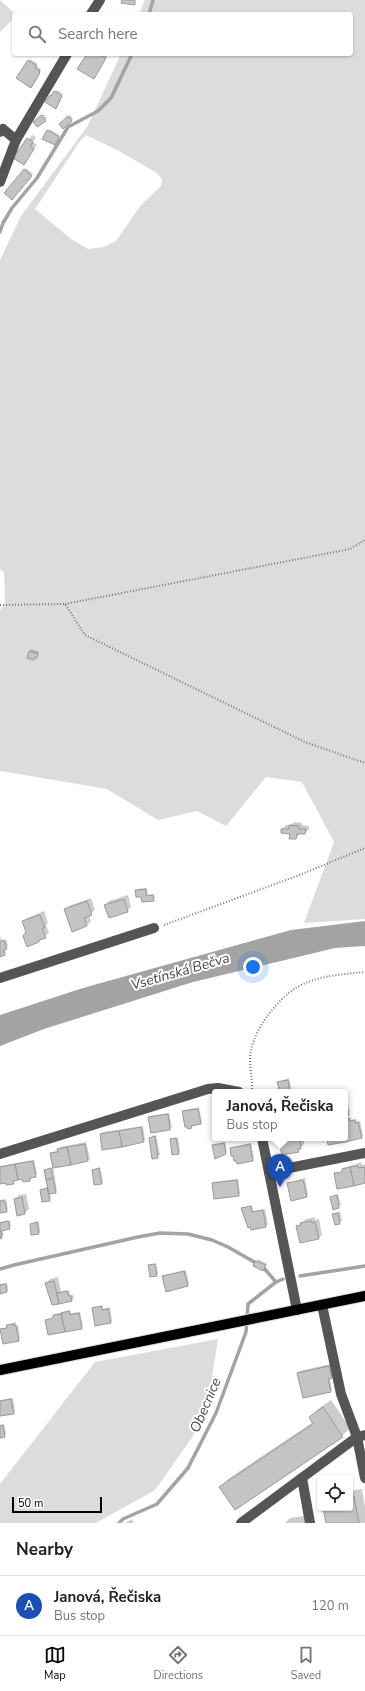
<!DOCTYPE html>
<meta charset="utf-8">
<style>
:root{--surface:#fff;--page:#f6f6f6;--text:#202124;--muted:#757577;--line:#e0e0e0;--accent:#000}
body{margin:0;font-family:"Nunito Sans",sans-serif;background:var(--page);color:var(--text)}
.controls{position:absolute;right:12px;bottom:12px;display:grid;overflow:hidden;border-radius:4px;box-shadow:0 1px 3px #0004}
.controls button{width:36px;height:36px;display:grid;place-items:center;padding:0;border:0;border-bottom:1px solid var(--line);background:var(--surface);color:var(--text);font:20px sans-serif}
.scale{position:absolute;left:12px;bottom:10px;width:90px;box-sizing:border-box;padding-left:4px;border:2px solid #000;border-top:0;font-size:11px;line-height:14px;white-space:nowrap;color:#000;-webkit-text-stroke:3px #fff;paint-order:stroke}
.you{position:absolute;left:253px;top:967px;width:14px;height:14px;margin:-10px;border:3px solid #fff;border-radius:50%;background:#1a73e8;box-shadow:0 0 0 6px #1a73e833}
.badge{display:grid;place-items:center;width:26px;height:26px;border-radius:50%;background:var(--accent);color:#fff;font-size:13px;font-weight:700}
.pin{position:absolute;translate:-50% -33px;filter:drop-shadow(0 1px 2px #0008)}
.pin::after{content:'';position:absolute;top:21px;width:14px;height:12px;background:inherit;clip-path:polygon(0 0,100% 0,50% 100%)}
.popup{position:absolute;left:212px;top:1089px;width:136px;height:52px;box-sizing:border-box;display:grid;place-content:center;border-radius:4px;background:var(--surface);filter:drop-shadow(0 1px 3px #0005);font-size:13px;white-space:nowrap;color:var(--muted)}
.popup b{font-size:15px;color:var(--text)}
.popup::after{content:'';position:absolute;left:50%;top:100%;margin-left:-8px;border:8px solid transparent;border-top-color:var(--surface)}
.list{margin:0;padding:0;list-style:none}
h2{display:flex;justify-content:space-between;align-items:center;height:52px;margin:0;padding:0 16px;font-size:17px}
h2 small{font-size:13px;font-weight:400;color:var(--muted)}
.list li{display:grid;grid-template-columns:26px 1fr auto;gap:12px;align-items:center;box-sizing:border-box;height:60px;padding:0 16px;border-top:1px solid var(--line)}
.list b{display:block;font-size:15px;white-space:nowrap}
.list p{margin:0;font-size:13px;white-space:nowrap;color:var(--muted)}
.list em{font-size:13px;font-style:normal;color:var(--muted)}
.icon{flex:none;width:22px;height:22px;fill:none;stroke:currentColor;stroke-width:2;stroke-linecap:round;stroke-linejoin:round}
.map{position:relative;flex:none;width:365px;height:1523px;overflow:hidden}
.search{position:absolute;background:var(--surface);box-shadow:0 1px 3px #0004;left:12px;right:12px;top:12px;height:44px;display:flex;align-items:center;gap:10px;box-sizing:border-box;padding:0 14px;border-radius:4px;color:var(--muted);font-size:15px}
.sheet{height:112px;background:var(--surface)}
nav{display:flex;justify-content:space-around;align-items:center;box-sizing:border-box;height:56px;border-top:1px solid var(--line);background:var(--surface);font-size:11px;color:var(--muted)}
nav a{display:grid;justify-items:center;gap:2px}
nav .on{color:var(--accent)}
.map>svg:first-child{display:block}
.green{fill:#dcdcdc;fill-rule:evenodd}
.water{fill:#a3a3a3}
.shadow{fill:#0003}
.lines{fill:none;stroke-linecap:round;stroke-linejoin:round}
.stream{stroke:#a3a3a3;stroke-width:3.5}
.building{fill:#c4c4c4;stroke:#999}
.major-casing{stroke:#dbdbdb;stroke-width:12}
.path{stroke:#777;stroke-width:2;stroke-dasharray:1 2;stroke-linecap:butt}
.minor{stroke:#555;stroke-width:10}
.major{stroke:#000;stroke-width:10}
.labels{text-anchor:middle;stroke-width:4;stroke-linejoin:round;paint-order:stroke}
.water-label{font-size:14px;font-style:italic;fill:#444;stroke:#fff}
</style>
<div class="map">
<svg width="365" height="1523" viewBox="0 0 365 1523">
<rect width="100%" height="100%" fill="#fff"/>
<!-- green -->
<g class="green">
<polygon points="0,0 15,14 14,18 0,32"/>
<path d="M145,0H365V919L304,923L334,842L302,782L266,777L226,826L197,811L158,820L107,789L0,771V610L5,604L4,572L0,569V260L21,216L87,127L121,54H351V14H139ZM86,135L119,151L157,173L162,179L161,186L141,205L116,241L104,247L88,249L71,239L35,209L80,141Z"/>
<polygon points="218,1339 212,1377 198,1429 155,1490 96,1523 0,1523 0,1484 95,1362"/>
</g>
<!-- water -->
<polygon class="water" points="365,921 365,946 335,948 193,982 44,1029 0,1046 0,1015 83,988 291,930"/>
<!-- shadow -->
<g class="shadow">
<polygon points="88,54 109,54 94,78"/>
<polygon points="30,59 38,64 36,66 41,69 40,70 41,71 32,85 29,61"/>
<polygon points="57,90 63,94 56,108 46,102 51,95"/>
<polygon points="43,114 47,118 45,120 36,120"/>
<polygon points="70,115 73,119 63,127 60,124"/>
<polygon points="49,129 60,135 56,142 48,131"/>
<polygon points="32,135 36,137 33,142 37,145 24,163 15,158"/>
<polygon points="26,168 33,174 12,198 5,193"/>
<polygon points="31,649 39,652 38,655 34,659 28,657"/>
<polygon points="294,822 302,823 302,825 309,826 309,829 305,833 300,833 296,838 291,833 282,829 286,825 290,825"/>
<polygon points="147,888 148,895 154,894 155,898 153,900 142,896 136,891 138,889"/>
<polygon points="128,895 131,907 127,911 105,905 109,901"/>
<polygon points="91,898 95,910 89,915 91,921 87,925 73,930 65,910 69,906"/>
<polygon points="44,911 48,923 46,925 49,933 39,941 27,932 23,922 27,918"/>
<polygon points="0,936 2,941 6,939 8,946 5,948 6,953 0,956"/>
<polygon points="289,1078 292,1092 270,1092 272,1090 280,1088 278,1082 280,1081"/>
<polygon points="348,1103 350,1112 345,1115 345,1104"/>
<polygon points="199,1107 202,1122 193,1125 191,1128 183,1112 185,1110"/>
<polygon points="169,1113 172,1127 170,1129 151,1132 149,1118 151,1116"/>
<polygon points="351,1117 351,1120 356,1119 357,1122 360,1121 363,1136 361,1137 329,1144 328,1138 345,1138 345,1119"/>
<polygon points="143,1126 145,1140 143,1141 101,1134 103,1132"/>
<polygon points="156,1135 160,1155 153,1158 150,1138"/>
<polygon points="178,1137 180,1151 179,1153 171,1140"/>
<polygon points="280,1138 304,1138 304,1144 298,1151"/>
<polygon points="86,1142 90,1159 88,1160 51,1153 58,1150 60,1147"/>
<polygon points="225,1142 227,1152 220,1157 216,1158 213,1146"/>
<polygon points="251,1143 254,1158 252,1160 231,1149"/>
<polygon points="34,1160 37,1174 31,1177 30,1180 23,1178 15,1180 13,1183 0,1181 0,1166"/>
<polygon points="361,1162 362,1165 365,1164 365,1182 335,1174 343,1171 344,1168"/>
<polygon points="53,1167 57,1191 50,1193 51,1198 49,1200 41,1190 48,1187 45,1170"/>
<polygon points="100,1167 103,1182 101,1183 93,1170"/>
<polygon points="305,1178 308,1195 307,1196 288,1183"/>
<polygon points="238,1179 240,1193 238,1195 213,1184 215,1182"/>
<polygon points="26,1194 29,1209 25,1213 15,1199 19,1195"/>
<polygon points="338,1194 341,1205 333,1208 331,1197"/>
<polygon points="6,1199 8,1209 0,1212 0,1200"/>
<polygon points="252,1205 253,1211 265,1209 268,1224 266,1226 251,1228 242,1208"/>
<polygon points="340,1211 342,1221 335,1224 333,1214"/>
<polygon points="315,1217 315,1220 319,1219 322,1235 318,1239 297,1227 306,1219"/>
<polygon points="10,1220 11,1226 2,1229 4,1235 0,1238 0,1222"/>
<polygon points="39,1221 40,1231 39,1233 31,1224"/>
<polygon points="258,1259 267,1264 263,1270 254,1266"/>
<polygon points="156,1263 158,1273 157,1275 149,1266"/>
<polygon points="186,1270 189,1284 187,1286 163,1276"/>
<polygon points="58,1277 61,1292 69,1290 70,1295 73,1295 74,1298 72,1300 52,1304 46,1283 50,1279"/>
<polygon points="7,1283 8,1290 0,1293 0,1284"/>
<polygon points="103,1305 103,1309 110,1307 112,1321 110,1322 93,1308"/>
<polygon points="70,1310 71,1313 80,1312 83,1326 81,1328 49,1334 46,1320 54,1317 56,1314"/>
<polygon points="16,1322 16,1325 18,1325 20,1338 19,1340 1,1329 8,1327 9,1324"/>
<polygon points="330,1364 333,1376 330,1378 332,1390 331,1391 298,1373 300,1371"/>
<polygon points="13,1398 15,1411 14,1413 0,1415 0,1400"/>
<polygon points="331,1400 350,1428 342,1436 235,1508 220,1487 228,1479 313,1422 310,1417 318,1409"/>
<polygon points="4,1424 6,1434 0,1437 0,1425"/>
<polygon points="362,1489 365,1507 365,1523 327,1523 324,1508 350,1508 350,1491"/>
<polygon points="304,1516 305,1523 285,1523 290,1518"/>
<polygon points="132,1519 134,1523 126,1523 127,1522"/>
</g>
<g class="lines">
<!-- stream -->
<g class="stream">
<polyline points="149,14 153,0"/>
<polyline points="0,232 3,223 12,208 37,178 68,127 98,111 111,98 132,54"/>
<polyline points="0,1269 14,1265 138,1237 160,1233 188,1234 212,1240 228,1247 263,1267 276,1282"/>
<polyline points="300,1276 365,1266"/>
<polyline points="119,1523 123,1519 157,1504 188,1468 216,1413 246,1332 248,1304 276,1282 283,1279"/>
</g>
</g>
<!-- building -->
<g class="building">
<polygon points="122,0 135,0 135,5 121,3"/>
<polygon points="87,54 99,54 106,58 94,79 77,69"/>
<polygon points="28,60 37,66 35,68 40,71 39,72 40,73 31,88 16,78"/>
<polygon points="54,91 62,96 56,109 45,102 50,95 51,96"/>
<polygon points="41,115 46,121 37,127 33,122"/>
<polygon points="68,116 72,121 63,129 59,124"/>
<polygon points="47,130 59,137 55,145 42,139"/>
<polygon points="27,138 33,142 30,147 34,149 24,165 13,158"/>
<polygon points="24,169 32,176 12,200 4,193"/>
<polygon points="29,651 38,654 37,658 35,657 34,660 27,658"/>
<polygon points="289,825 299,826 299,829 306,829 305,834 297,834 296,839 289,839 290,834 281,833 281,829 289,829"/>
<polygon points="146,889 146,896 153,895 154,901 142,902 141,897 136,897 135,890"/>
<polygon points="124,899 128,912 109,918 104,905"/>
<polygon points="87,901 92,915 84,918 87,926 72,932 64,909"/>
<polygon points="40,915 45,928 42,928 46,938 39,940 39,942 27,947 23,936 26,932 22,921"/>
<polygon points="4,940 7,949 3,950 5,955 0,957 0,942"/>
<polygon points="288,1080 290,1092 269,1092 279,1089 277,1082"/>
<polygon points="345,1105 346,1105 349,1115 345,1116"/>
<polygon points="198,1109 201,1124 191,1126 192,1128 188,1129 187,1127 185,1127 182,1111"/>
<polygon points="168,1114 170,1130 151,1133 148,1117"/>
<polygon points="349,1118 350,1121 355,1120 355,1123 358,1122 362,1138 345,1142 345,1119"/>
<polygon points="141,1127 144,1142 122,1147 119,1131"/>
<polygon points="119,1131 122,1147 102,1150 100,1134"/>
<polygon points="155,1136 158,1158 152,1159 149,1138"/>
<polygon points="176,1138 179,1154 172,1155 170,1139"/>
<polygon points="278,1138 300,1138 301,1149 298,1149 299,1152 282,1155"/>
<polygon points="327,1138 344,1138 345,1142 328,1145"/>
<polygon points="224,1143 226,1154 215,1159 212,1145"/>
<polygon points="85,1144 88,1161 71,1165 67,1147"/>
<polygon points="250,1144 253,1161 237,1164 236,1161 234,1161 233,1156 231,1156 230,1148"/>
<polygon points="67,1147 71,1165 53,1168 50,1153 58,1152 57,1149"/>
<polygon points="33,1161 36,1177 30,1178 30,1181 23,1182 22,1179 18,1180 15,1164"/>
<polygon points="15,1164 18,1180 13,1181 14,1184 6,1185 6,1183 0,1184 0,1167"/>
<polygon points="358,1166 358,1168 365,1167 365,1183 354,1186 350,1167"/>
<polygon points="350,1167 354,1186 337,1189 334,1173 342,1172 342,1169"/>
<polygon points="51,1168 53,1178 46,1180 44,1170"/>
<polygon points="99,1168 102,1184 94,1185 92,1170"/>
<polygon points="53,1178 56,1193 49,1194 46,1180"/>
<polygon points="237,1180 239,1196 214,1199 212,1183"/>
<polygon points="303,1180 307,1197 291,1201 287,1183"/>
<polygon points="47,1188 50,1201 42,1202 40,1190"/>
<polygon points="337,1195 339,1208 333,1210 330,1197"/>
<polygon points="22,1197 25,1214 17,1216 14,1199"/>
<polygon points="0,1201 5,1201 7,1212 0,1213"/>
<polygon points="251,1206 252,1212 263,1210 266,1227 251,1230 250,1227 248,1228 241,1208"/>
<polygon points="338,1213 340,1224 335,1225 332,1214"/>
<polygon points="8,1221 10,1229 1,1231 2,1238 0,1239 0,1223"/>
<polygon points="311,1221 312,1223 315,1222 319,1239 300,1243 296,1226 301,1225 300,1223"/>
<polygon points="37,1222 39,1234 31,1235 30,1224"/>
<polygon points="255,1261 266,1265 263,1271 253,1266"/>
<polygon points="155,1264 157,1276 150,1277 148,1265"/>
<polygon points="184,1271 188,1286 166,1292 162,1276"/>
<polygon points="54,1281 59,1304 52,1305 45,1283"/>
<polygon points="6,1284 7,1292 0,1294 0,1285"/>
<polygon points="67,1291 69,1296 71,1296 72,1301 59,1304 57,1293"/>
<polygon points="101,1306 102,1310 108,1309 111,1323 95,1326 92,1308"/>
<polygon points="69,1311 70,1315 79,1313 82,1329 65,1332 61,1313"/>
<polygon points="61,1314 65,1332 48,1335 45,1320 53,1318 53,1315"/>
<polygon points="14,1324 15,1326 16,1326 19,1341 3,1344 0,1329 7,1328 6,1325"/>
<polygon points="329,1366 332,1378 328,1379 331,1392 303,1398 297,1373"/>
<polygon points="11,1399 14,1414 0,1416 0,1401"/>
<polygon points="323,1407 343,1437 235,1510 219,1487 313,1424 309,1417"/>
<polygon points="3,1425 5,1437 0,1438 0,1426"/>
<polygon points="354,1496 359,1523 326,1523 323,1508 350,1508 350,1497"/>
</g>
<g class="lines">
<!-- major casing -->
<g class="major-casing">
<polyline id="major" points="0,1370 365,1296"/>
</g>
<!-- path -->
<g class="path">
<polyline points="65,604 350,549 365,540"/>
<polyline points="0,605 65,604 85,635 305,742 365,763"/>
<polyline points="164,925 297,876 365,848"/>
<path d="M252,1092C253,1078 248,1063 251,1050C256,1025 284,990 308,982C326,975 346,974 365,972"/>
</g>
<!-- minor -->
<g class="minor">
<polyline points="91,14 100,0"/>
<polyline points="0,132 3,129 16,140"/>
<polyline points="0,182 16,140 67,54"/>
<polyline points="0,978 154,928"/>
<polyline points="262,1138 297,1310"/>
<polyline points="0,1154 208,1089 218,1088 239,1092"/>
<polyline points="269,1172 365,1153"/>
<polyline points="322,1305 341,1394 357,1437 365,1478"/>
<polyline points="302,1478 310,1523"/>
<polyline points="241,1523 357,1437 365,1435"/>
</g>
<!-- major -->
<use href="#major" class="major"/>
</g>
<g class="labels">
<!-- water labels -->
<g class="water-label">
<text transform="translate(180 971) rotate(-16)" y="5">Vsetínská Bečva</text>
<text transform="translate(205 1405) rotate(-67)" y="5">Obecnice</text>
</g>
</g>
</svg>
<div class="controls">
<button><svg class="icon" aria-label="locate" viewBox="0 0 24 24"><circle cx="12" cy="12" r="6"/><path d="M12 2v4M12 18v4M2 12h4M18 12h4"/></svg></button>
</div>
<div class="scale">50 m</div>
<div class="you"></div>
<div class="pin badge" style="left:280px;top:1187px;background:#1a4fb4">A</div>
<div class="popup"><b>Janová, Řečiska</b>Bus stop</div>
<div class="search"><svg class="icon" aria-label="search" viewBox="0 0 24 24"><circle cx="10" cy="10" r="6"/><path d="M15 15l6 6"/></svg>Search here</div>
</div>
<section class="sheet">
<h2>Nearby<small></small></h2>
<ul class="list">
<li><span class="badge" style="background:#1a4fb4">A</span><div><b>Janová, Řečiska</b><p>Bus stop</p></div><em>120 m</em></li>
</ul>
</section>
<nav>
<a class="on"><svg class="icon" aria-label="map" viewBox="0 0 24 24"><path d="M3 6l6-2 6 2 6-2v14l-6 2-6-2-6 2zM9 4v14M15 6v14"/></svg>Map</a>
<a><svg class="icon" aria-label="directions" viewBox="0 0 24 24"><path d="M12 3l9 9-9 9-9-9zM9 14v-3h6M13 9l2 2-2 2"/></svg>Directions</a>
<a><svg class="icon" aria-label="saved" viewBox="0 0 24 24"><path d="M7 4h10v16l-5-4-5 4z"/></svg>Saved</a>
</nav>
